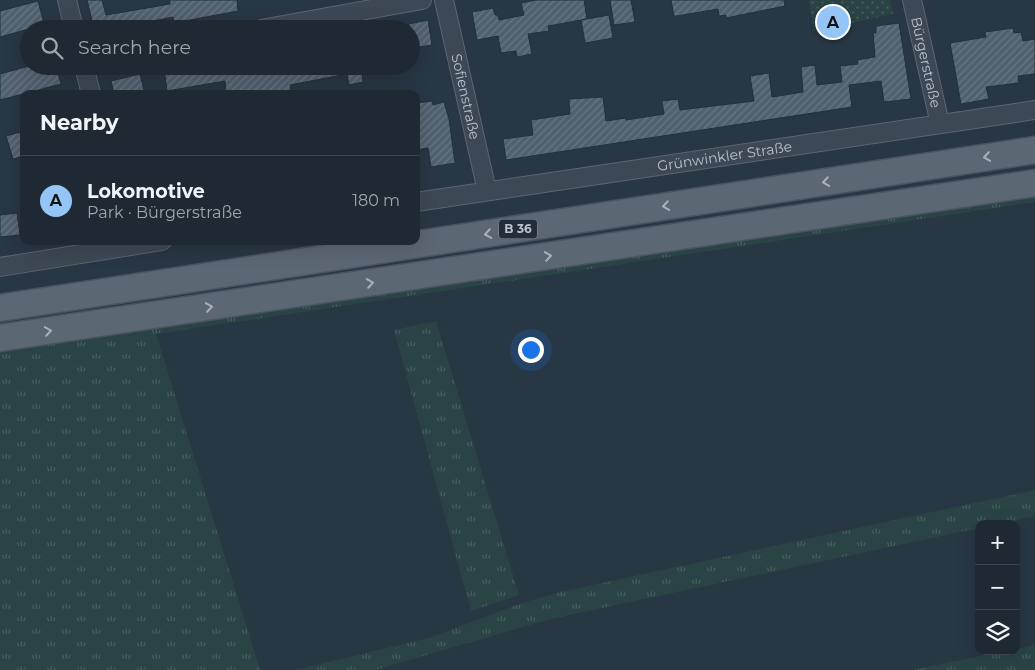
<!DOCTYPE html>
<meta charset="utf-8">
<style>
:root{--surface:#1e2933;--page:#2b353f;--text:#f1f3f6;--muted:#a1a6ac;--line:#3c454e;--accent:#95c5f7}
body{margin:0;font-family:Montserrat,sans-serif;background:var(--page);color:var(--text)}
.controls{position:absolute;right:15px;bottom:15px;display:grid;overflow:hidden;border-radius:10px;box-shadow:0 5px 20px #0002}
.controls button{width:45px;height:45px;display:grid;place-items:center;padding:0;border:0;border-bottom:1px solid var(--line);background:var(--surface);color:var(--text);font:25px sans-serif}
.you{position:absolute;left:530px;top:349px;width:18px;height:18px;margin:-12px;border:4px solid #fff;border-radius:50%;background:#1a73e8;box-shadow:0 0 0 8px #1a73e833}
.badge{display:grid;place-items:center;width:32px;height:32px;border-radius:50%;background:var(--accent);color:#111;font-size:16px;font-weight:700}
.pin{position:absolute;translate:-50% -50%;border:2px solid #fff;box-shadow:0 1px 5px #0006}
.list{margin:0;padding:0;list-style:none}
h2{display:flex;justify-content:space-between;align-items:center;height:65px;margin:0;padding:0 20px;font-size:21px}
h2 small{font-size:16px;font-weight:400;color:var(--muted)}
.list li{display:grid;grid-template-columns:32px 1fr auto;gap:15px;align-items:center;box-sizing:border-box;height:90px;padding:0 20px;border-top:1px solid var(--line)}
.list b{display:block;font-size:19px;white-space:nowrap}
.list p{margin:0;font-size:16px;white-space:nowrap;color:var(--muted)}
.list em{font-size:16px;font-style:normal;color:var(--muted)}
.icon{flex:none;width:28px;height:28px;fill:none;stroke:currentColor;stroke-width:2;stroke-linecap:round;stroke-linejoin:round}
.map{position:relative;flex:none;width:1035px;height:670px;overflow:hidden}
.search{position:absolute;background:var(--surface);box-shadow:0 5px 20px #0002;left:20px;top:20px;width:400px;height:55px;display:flex;align-items:center;gap:12px;box-sizing:border-box;padding:0 18px;border-radius:28px;color:var(--muted);font-size:19px}
.panel{position:absolute;background:var(--surface);box-shadow:0 5px 20px #0002;left:20px;top:90px;width:400px;height:155px;border-radius:10px}
.map>svg:first-child{display:block}
.grass{fill:url(#grass-tufts)}
.park{fill:url(#park-dots)}
.building{fill:url(#building-hatch);stroke:#232f3b}
.lines{fill:none;stroke-linecap:round;stroke-linejoin:round}
.street-casing{stroke:#5b6671;stroke-width:20}
.primary-casing{stroke:#495460;stroke-width:29}
.street{stroke:#3c4853;stroke-width:18}
.primary{stroke:#5b6773;stroke-width:26}
.oneway{stroke:#a7b1bb}
.labels{text-anchor:middle;stroke-width:5;stroke-linejoin:round;paint-order:stroke}
.shield{fill:#212d39;stroke:#8c96a1;stroke-width:1}
.shield-label{font-size:12px;font-weight:bold;fill:#bac3cd}
.street-label{font-size:14px;fill:#bac3cd;stroke:#212d39}
</style>
<div class="map">
<svg width="1035" height="670" viewBox="0 0 1035 670">
<defs>
<pattern id="grass-tufts" width="24" height="20" patternUnits="userSpaceOnUse" patternTransform="scale(1.25)"><rect width="24" height="20" fill="#2a4445"/><path d="M3 7l-1-3M5 7V3M7 7l1-3M15 17l-1-3M17 17v-4M19 17l1-3" fill="none" stroke="#475d5f"/></pattern>
<pattern id="park-dots" width="8" height="8" patternUnits="userSpaceOnUse" patternTransform="scale(1.25)"><rect width="8" height="8" fill="#2a4445"/><path d="M2 2h.1M6 6h.1" fill="none" stroke="#475d5f" stroke-width="1.8" stroke-linecap="round"/></pattern>
<pattern id="building-hatch" width="6" height="6" patternUnits="userSpaceOnUse" patternTransform="scale(1.25)"><rect width="6" height="6" fill="#51606e"/><path d="M-1 1l2-2M0 6l6-6M5 7l2-2" fill="none" stroke="#687582"/></pattern>
</defs>
<rect width="100%" height="100%" fill="#283744"/>
<!-- grass -->
<g class="grass">
<polygon points="1035,194 1035,202 156,334 260,670 0,670 0,345"/>
<polygon points="436,321 519,595 471,611 394,330"/>
<polygon points="1035,490 1035,516 998,524 979,524 979,528 550,619 375,670 295,670 429,638 519,604 560,592"/>
<polygon points="1035,645 1035,670 913,670 1005,651 1016,651 1016,649"/>
</g>
<!-- park -->
<polygon class="park" points="809,0 890,0 893,14 814,31"/>
<!-- building -->
<g class="building">
<polygon points="87,0 102,0 106,15 170,4 170,0 237,0 238,11 174,23 173,17 148,22 150,29 94,29"/>
<polygon points="536,0 584,0 587,19 548,26 549,31 528,34 532,54 517,57 516,51 501,53 498,36 477,40 472,12 493,8 495,15 498,15 499,20 524,15 521,3"/>
<polygon points="610,0 631,0 635,22 614,25"/>
<polygon points="671,0 784,0 785,6 726,18 726,15 719,16 718,9 677,16 674,16"/>
<polygon points="38,1 45,27 29,29 0,37 0,11"/>
<polygon points="609,15 613,38 585,43 581,20"/>
<polygon points="428,20 432,45 413,48 411,29 409,29 409,24"/>
<polygon points="899,23 911,99 884,102 881,81 849,85 852,107 506,160 503,139 533,135 531,120 570,114 569,99 603,97 606,121 626,118 626,120 664,114 662,101 678,99 680,110 754,101 750,76 769,73 772,97 803,92 801,67 815,65 817,85 842,82 840,66 858,64 857,60 875,57 873,33 876,33 876,26"/>
<polygon points="1013,28 1014,33 1021,32 1023,41 1035,39 1035,74 1018,76 1019,83 986,87 989,99 961,104 950,43 986,37 985,32"/>
<polygon points="29,66 56,66 61,84 0,100 0,74"/>
<polygon points="180,66 361,66 363,82 349,85 347,74 290,85 292,94 226,94 225,81 167,91 164,69"/>
<polygon points="140,74 145,94 114,94 111,81"/>
<polygon points="432,101 433,105 444,102 449,119 455,163 431,167 428,148 416,150 416,103"/>
<polygon points="24,131 24,156 13,159 6,136"/>
<polygon points="17,213 20,235 0,237 0,215"/>
</g>
<g class="lines">
<!-- street casing -->
<g class="street-casing">
<g id="street">
<polyline points="67,0 74,29"/>
<path id="s1" d="M444,0L487,191"/>
<path id="s2" d="M912,0L940,124"/>
<polyline points="261,29 422,0"/>
<polyline points="84,66 91,94"/>
<path id="s3" d="M416,202L1035,110"/>
<polyline points="0,267 162,241"/>
</g>
</g>
<!-- primary casing -->
<g class="primary-casing">
<g id="primary">
<polyline points="0,308 1035,150"/>
<polyline points="0,338 1035,183"/>
</g>
</g>
<!-- street -->
<use href="#street" class="street"/>
<!-- primary -->
<use href="#primary" class="primary"/>
</g>
<!-- one-way arrows -->
<defs><path id="oneway-chevron" d="M-2-3.5L2.5 0L-2 3.5" fill="none" stroke-width="1.6" stroke-linecap="round" stroke-linejoin="round" transform="scale(1.25)"/></defs>
<g class="oneway">
<use href="#oneway-chevron" transform="translate(987 157) rotate(171)"/>
<use href="#oneway-chevron" transform="translate(826 182) rotate(171)"/>
<use href="#oneway-chevron" transform="translate(666 206) rotate(171)"/>
<use href="#oneway-chevron" transform="translate(488 234) rotate(171)"/>
<use href="#oneway-chevron" transform="translate(548 256) rotate(-9)"/>
<use href="#oneway-chevron" transform="translate(370 283) rotate(-9)"/>
<use href="#oneway-chevron" transform="translate(209 307) rotate(-9)"/>
<use href="#oneway-chevron" transform="translate(48 331) rotate(-9)"/>
</g>
<g class="labels">
<!-- shield labels -->
<rect class="shield" x="499" y="219.5" width="38" height="19" rx="4"/>
<g class="shield-label">
<text x="518" y="233">B 36</text>
</g>
<!-- street labels -->
<g class="street-label">
<text dy="5" stroke="none"><textPath href="#s2" startOffset="64">Bürgerstraße</textPath></text>
<text dy="5" stroke="none"><textPath href="#s1" startOffset="99">Sofienstraße</textPath></text>
<text dy="5" stroke="none"><textPath href="#s3" startOffset="312">Grünwinkler Straße</textPath></text>
</g>
</g>
</svg>
<div class="controls">
<button>+</button>
<button>−</button>
<button><svg class="icon" aria-label="layers" viewBox="0 0 24 24"><path d="M12 4l9 5-9 5-9-5zM3 14l9 5 9-5"/></svg></button>
</div>
<div class="you"></div>
<div class="pin badge" style="left:833px;top:22px">A</div>
<div class="search"><svg class="icon" aria-label="search" viewBox="0 0 24 24"><circle cx="10" cy="10" r="6"/><path d="M15 15l6 6"/></svg>Search here</div>
<section class="panel">
<h2>Nearby<small></small></h2>
<ul class="list">
<li><span class="badge">A</span><div><b>Lokomotive</b><p>Park · Bürgerstraße</p></div><em>180 m</em></li>
</ul>
</section>
</div>
